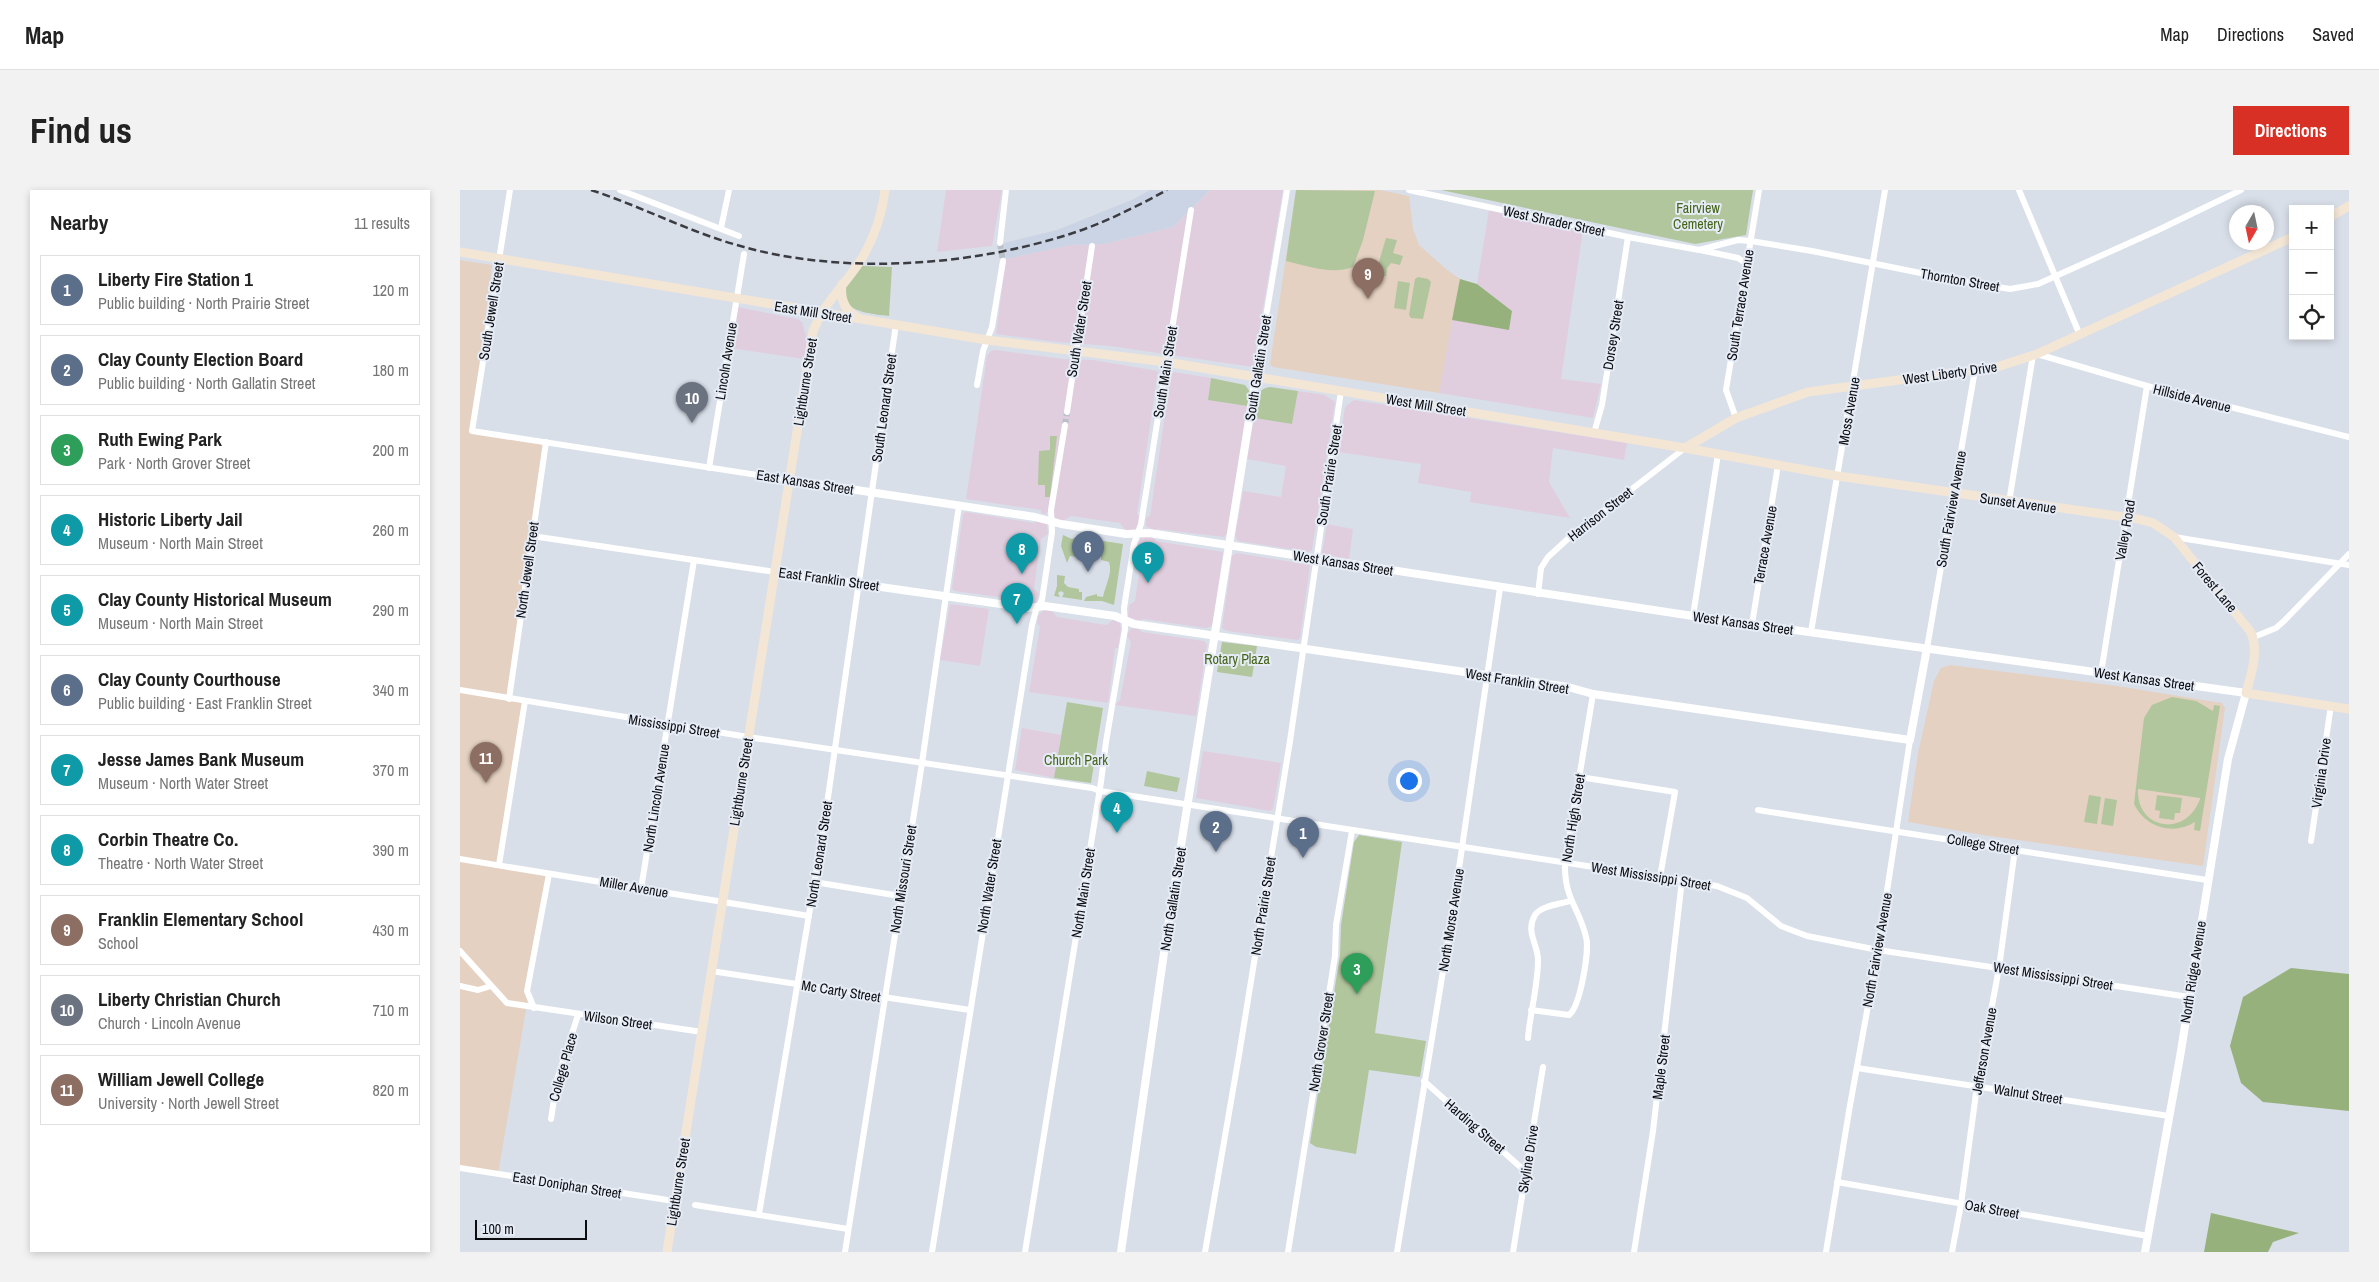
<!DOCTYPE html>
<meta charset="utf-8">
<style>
:root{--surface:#fff;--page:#f2f2f2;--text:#222;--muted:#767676;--line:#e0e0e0;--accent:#d93025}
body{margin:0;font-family:"Archivo Narrow",sans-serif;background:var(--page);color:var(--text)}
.controls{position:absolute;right:15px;top:15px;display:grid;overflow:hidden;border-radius:0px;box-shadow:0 2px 8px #0003}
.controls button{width:45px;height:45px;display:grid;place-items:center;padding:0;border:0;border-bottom:1px solid var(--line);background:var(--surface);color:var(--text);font:25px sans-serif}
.compass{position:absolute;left:1769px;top:15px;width:45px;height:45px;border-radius:50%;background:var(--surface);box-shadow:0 2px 8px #0003;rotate:189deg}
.scale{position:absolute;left:15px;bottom:12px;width:112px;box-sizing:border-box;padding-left:5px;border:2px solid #0c0d11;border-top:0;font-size:14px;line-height:18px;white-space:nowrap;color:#0c0d11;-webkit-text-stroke:4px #e6ecf6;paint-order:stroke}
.you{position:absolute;left:948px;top:590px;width:18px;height:18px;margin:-12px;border:4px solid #fff;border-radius:50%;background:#1a73e8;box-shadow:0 0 0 8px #1a73e833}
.badge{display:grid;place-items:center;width:32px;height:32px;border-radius:50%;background:var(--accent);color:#fff;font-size:16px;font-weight:700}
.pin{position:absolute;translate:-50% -41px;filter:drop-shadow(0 1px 2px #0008)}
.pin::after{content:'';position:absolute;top:26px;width:18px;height:15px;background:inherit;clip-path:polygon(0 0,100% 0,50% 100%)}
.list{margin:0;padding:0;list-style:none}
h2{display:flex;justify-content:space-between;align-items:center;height:65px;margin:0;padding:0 20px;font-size:21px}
h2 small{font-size:16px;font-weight:400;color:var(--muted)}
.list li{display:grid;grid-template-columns:32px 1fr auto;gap:15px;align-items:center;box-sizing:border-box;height:70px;margin:0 10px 10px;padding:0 10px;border:1px solid var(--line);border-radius:0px}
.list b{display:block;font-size:19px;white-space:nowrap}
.list p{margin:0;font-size:16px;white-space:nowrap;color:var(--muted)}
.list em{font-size:16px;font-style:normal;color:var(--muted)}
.icon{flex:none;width:28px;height:28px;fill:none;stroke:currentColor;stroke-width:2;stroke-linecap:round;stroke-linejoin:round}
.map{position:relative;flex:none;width:1889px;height:1062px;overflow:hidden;border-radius:0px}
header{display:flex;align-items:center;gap:30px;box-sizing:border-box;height:70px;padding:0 25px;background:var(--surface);border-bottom:1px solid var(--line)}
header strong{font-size:24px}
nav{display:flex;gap:28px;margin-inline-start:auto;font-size:18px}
.intro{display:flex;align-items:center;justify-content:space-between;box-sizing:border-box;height:120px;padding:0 30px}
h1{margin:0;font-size:35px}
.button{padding:12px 22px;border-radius:0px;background:var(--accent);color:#fff;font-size:18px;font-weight:700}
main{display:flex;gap:30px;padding:0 30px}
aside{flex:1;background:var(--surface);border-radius:0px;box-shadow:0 2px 8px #0003}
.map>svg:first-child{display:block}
.commercial{fill:#e0cedf}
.built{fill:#cbd4e5}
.education{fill:#e4d1c1}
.green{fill:#b1c69d;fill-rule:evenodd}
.forest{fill:#97b17d}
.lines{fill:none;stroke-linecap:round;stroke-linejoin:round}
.minor-tunnel{stroke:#bac0c9;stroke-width:6;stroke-dasharray:6 3;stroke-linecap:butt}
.minor{stroke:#fff;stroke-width:6}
.tertiary{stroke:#fff;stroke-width:8}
.secondary{stroke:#f4e6d5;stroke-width:9}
.rail{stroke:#3a3c41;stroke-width:2.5;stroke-dasharray:8 4;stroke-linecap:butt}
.labels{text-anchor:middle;stroke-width:4;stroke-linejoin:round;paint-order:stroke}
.park-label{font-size:14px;fill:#446318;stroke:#e6ecf6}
.street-label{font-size:14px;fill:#0c0d11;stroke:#e6ecf6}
</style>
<header>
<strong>Map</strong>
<nav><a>Map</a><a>Directions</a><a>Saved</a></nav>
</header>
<div class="intro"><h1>Find us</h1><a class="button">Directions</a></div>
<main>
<aside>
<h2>Nearby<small>11 results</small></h2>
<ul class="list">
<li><span class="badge" style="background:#5c6f8a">1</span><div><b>Liberty Fire Station 1</b><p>Public building · North Prairie Street</p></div><em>120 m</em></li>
<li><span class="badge" style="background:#5c6f8a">2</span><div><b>Clay County Election Board</b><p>Public building · North Gallatin Street</p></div><em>180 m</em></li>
<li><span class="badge" style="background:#2e9e5b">3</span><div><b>Ruth Ewing Park</b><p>Park · North Grover Street</p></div><em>200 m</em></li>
<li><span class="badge" style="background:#0f9aa8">4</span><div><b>Historic Liberty Jail</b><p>Museum · North Main Street</p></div><em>260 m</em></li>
<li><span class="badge" style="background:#0f9aa8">5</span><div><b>Clay County Historical Museum</b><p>Museum · North Main Street</p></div><em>290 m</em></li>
<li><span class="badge" style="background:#5c6f8a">6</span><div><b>Clay County Courthouse</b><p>Public building · East Franklin Street</p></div><em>340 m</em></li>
<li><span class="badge" style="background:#0f9aa8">7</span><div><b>Jesse James Bank Museum</b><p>Museum · North Water Street</p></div><em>370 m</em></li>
<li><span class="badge" style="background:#0f9aa8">8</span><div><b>Corbin Theatre Co.</b><p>Theatre · North Water Street</p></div><em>390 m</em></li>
<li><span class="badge" style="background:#8d6e63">9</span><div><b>Franklin Elementary School</b><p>School</p></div><em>430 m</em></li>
<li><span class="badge" style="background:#6b7280">10</span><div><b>Liberty Christian Church</b><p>Church · Lincoln Avenue</p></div><em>710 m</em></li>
<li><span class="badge" style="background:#8d6e63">11</span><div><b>William Jewell College</b><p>University · North Jewell Street</p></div><em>820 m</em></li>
</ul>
</aside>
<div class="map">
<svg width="1889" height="1062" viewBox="0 0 1889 1062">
<rect width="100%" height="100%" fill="#d9dfe9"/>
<!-- commercial -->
<g class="commercial">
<polygon points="486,0 542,0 532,56 477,62"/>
<polygon points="750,0 823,0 793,177 650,156 597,152 536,144 546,69 610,55 644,54 713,37"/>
<polygon points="1029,20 1123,40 1101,189 1141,194 1133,228 979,203 992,130 1049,139 1052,121 1017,94"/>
<polygon points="278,117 337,129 342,132 347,149 344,169 270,158"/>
<polygon points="535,160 603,169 633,170 698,181 677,324 679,326 678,335 675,340 665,340 660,333 611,326 603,331 594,327 590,320 585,324 581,323 581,320 506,309 527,166 531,161"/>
<polygon points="714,182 751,188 748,210 787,216 767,343 764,347 697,339 695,341 686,336 686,328 690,326 711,185"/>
<polygon points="838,201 865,205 875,212 852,360 849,362 778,351 775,346 783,301 821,307 826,276 787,269 794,228 832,234"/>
<polygon points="894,210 1167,253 1164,270 1093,258 1089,292 1110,328 1010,312 1011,302 958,293 961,274 878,262 885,217"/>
<polygon points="506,322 574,333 580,331 587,334 588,344 581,349 574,398 579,404 576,413 571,415 563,414 560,410 495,401 492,399 503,324"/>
<polygon points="867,334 893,339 889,369 871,366 864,367 862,363"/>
<polygon points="681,347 693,347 696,351 763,362 753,434 750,437 745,438 683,429 679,431 668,427 669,415 675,411 682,361 678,355"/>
<polygon points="777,363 850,375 840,448 838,450 767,441 762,438 772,366"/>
<polygon points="490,414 529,419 520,476 480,470"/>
<polygon points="584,420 592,421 597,427 646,435 653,430 660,433 661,441 658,458 655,458 648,513 569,502 580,437 577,433 578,425"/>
<polygon points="673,437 678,438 682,442 744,451 747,454 736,526 655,515 660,510 671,452 667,446 668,442"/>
<polygon points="562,538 601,545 594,588 555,580"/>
<polygon points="743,561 821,573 813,619 810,621 736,608"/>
</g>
<!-- built -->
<polygon class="built" points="690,0 750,0 713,37 644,54 610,55 546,69 544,53 597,40 674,9"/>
<!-- education -->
<g class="education">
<polygon points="836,0 920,0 949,6 953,39 959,55 987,80 1000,89 979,203 813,177 810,174"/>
<polygon points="0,70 32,75 12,241 86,252 49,508 65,511 39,675 89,684 38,984 0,978"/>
<polygon points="1490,475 1657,496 1762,513 1765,518 1743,676 1523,645 1448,632 1458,563 1474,491 1481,478"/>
</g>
<!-- green -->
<g class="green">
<path d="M836,0L915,1L903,50L893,77C871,85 848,76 826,71Z"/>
<polygon points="981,0 1293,0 1286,45 1235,54"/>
<polygon points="926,48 937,50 933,63 943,66 940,75 931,73 927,78 926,86 914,86 912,81 918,75"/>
<path d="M402,76L432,77L429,126C413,124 374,122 387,95C390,88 397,82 402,76Z"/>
<polygon points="958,87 968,89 971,92 963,129 951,128 949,125 955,89"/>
<polygon points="938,91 950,93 946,120 934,118"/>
<polygon points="751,188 785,195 790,202 787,216 748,210"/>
<path d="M810,197L838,201L832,234L794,228C796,216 795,198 810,197Z"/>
<polygon points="590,246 597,246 590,307 585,307 585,295 578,295 579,261 590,260"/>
<polygon points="603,345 612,349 617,347 628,349 625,363 620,362 617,367 610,366 607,373 601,356"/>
<path d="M637,350L663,354L654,415L642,411H624L626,407L637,404V406L643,407C645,396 653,383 649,372L641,370V366L636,365Z"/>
<polygon points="597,385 605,386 604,393 608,397 619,399 619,402 622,402 622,410 602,407 604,403 601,401 598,403 600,407 594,406 597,396"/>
<polygon points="762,452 797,456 792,487 757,482"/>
<path d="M1712,507L1736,511L1753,521L1754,515L1760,516L1740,641L1734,640L1735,632C1713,646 1685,637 1674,614L1684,528L1692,515ZM1678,599L1740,608V609C1726,648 1676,640 1678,599Z"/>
<polygon points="607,512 643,518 631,593 594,588"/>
<polygon points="687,581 720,588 717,602 684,596"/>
<polygon points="1629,605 1641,607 1637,634 1624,632"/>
<polygon points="1697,605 1722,608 1720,623 1715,623 1714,630 1699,628 1700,621 1695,620"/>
<polygon points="1645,608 1657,610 1653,636 1641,634"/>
<polygon points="899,645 942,652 915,843 966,851 960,887 909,880 896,964 856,957 850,953 880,765 881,735 894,652"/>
</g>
<!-- forest -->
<g class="forest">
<polygon points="1000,89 1017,94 1052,121 1049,140 992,130"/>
<polygon points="1831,778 1889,784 1889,921 1803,912 1781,893 1770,856 1783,807"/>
<polygon points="1751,1023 1839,1043 1813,1052 1808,1062 1744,1062"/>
</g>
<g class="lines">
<!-- minor-tunnel -->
<g class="minor-tunnel">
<polyline points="540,53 543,71"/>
<polyline points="605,235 607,222"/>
</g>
<!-- minor -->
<g class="minor">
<polyline points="50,0 12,241 330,290"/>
<polyline points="160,0 279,46"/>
<polyline points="949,0 1168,47 1239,60 1278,50 1291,51 1352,61 1495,90 1550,99 1578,94 1696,41 1781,0"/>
<polyline points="1559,0 1619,143"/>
<polyline points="261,38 269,0"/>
<polyline points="540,53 546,0"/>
<polyline points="1240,60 1278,68 1287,74"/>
<polyline points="1577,164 1687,196 1889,247"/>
<polyline points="796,187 827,0"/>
<polyline points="517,195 523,161 532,137 543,71"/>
<polyline points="607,222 632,56"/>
<polyline points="1276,228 1266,200 1299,0"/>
<polyline points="1134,243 1142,215 1168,47"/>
<polyline points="249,278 284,64"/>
<polyline points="1549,312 1573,165"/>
<polyline points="72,346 315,382"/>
<polyline points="1714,347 1889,375"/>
<polyline points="1078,404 1081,378 1088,367 1111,346 1225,258"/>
<polyline points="1233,426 1258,264"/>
<polyline points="1292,434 1318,275"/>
<polyline points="1351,442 1425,0"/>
<polyline points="1794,447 1816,438 1824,431 1889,364"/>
<polyline points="1467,458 1515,180"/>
<polyline points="1641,483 1687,196"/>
<polyline points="0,500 288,547 632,598 640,601 1257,696 1287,708 1321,736 1347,746 1418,760 1729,807"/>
<polyline points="49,509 86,252"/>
<polyline points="1120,587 1215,602 1200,687"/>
<polyline points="1298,620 1747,690"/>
<polyline points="1851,651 1871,515"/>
<polyline points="0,669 349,726"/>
<polyline points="39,675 65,511"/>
<polyline points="354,692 440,706"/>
<polyline points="181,699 234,370"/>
<polyline points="0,761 47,813 242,842"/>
<polyline points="251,781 510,820"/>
<polyline points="0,796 18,800 31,796"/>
<polyline points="74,818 67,801 89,684"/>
<path d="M1071,820L1109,825C1120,817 1130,760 1126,747C1119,717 1104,709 1105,673L1133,504"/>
<path d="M1068,848C1070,823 1078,796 1078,770C1078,754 1065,742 1075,725C1081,716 1100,714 1110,711"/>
<polyline points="1397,878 1709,926"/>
<polyline points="964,891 1066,982"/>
<polyline points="91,929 97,890 118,825"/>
<polyline points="0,978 214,1011"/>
<polyline points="1377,992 1688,1046"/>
<polyline points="235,1015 388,1039"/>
<polyline points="299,1024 364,635 436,134"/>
<polyline points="385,1062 462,573 499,315"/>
<polyline points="472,1062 572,435 576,420 582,410 592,342 591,320 605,235"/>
<polyline points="565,1062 641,592 646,552 665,439 664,418 674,354 681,334 731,20"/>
<polyline points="745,1062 779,865 830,551 881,201"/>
<polyline points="828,1062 875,766 876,735 892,641"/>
<polyline points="937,1062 992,726 1040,398"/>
<polyline points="1053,1062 1083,877"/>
<polyline points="1174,1062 1193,941 1222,690"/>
<polyline points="1366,1062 1389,921 1418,760 1450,550"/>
<polyline points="1492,1062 1501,1014 1517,896 1539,778 1555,659"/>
</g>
<!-- tertiary -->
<g class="tertiary">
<polyline points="330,290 575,327 601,334 666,344 689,343 1233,426 1786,503 1768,569 1720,867 1685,1062"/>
<polyline points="315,382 568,418 585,416 655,426 674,434 1108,497 1133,504 1450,550 1467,458"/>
<polyline points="661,1062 706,749 796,187"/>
</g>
<!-- secondary -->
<g class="secondary">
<polyline points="1870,27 1889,16"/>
<path d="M0,62L527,150L706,172L1225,258L1378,286L1678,329L1693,333L1714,347L1790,441C1800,459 1791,485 1786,503L1889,519"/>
<path d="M382,94C380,109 384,120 397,127"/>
<polyline points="1225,258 1276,228 1348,202 1537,177 1577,164 1833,47"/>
<path d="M207,1062L353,141C364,113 383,97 399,73C413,51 422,25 425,0"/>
</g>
<!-- rail -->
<path class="rail" d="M131,0C183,17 231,43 284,57C385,85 511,76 610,44C644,33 676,17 707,0"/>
</g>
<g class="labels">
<!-- park labels -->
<g class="park-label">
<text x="1238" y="23">Fairview<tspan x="1238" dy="16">Cemetery</tspan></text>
<text x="777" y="474">Rotary Plaza</text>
<text x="616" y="575">Church Park</text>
</g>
<!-- street labels -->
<g class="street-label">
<text transform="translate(1094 31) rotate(12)" y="5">West Shrader Street</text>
<text transform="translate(1500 90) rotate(10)" y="5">Thornton Street</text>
<text transform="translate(1280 115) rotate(-81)" y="5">South Terrace Avenue</text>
<text transform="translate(31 121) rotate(-81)" y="5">South Jewell Street</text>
<text transform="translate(353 122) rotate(9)" y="5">East Mill Street</text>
<text transform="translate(619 139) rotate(-81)" y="5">South Water Street</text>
<text transform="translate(1153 145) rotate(-81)" y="5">Dorsey Street</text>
<text transform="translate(266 171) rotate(-81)" y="5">Lincoln Avenue</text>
<text transform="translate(798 178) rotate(-81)" y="5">South Gallatin Street</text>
<text transform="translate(705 182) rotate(-81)" y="5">South Main Street</text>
<text transform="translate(1490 183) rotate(-8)" y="5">West Liberty Drive</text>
<text transform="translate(345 192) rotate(-81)" y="5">Lightburne Street</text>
<text transform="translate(1732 208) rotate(14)" y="5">Hillside Avenue</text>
<text transform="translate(966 215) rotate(9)" y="5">West Mill Street</text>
<text transform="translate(424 218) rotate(-82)" y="5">South Leonard Street</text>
<text transform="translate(1389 221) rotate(-80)" y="5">Moss Avenue</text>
<text transform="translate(869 285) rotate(-81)" y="5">South Prairie Street</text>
<text transform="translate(345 292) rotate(9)" y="5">East Kansas Street</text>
<text transform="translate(1558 313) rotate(8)" y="5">Sunset Avenue</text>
<text transform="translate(1491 319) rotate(-80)" y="5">South Fairview Avenue</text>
<text transform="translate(1140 324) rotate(-38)" y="5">Harrison Street</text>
<text transform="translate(1665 340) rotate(-80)" y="5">Valley Road</text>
<text transform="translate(1305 355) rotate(-80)" y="5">Terrace Avenue</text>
<text transform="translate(883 373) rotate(9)" y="5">West Kansas Street</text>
<text transform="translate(67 380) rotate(-82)" y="5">North Jewell Street</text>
<text transform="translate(369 389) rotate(8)" y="5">East Franklin Street</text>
<text transform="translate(1755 397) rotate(50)" y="5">Forest Lane</text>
<text transform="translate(1283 433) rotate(8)" y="5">West Kansas Street</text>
<text transform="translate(1684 489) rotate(8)" y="5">West Kansas Street</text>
<text transform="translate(1057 491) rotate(9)" y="5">West Franklin Street</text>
<text transform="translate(214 536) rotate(9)" y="5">Mississippi Street</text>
<text transform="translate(1861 583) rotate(-82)" y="5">Virginia Drive</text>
<text transform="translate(281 592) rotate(-81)" y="5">Lightburne Street</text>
<text transform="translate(196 608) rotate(-81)" y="5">North Lincoln Avenue</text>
<text transform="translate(1113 628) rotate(-81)" y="5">North High Street</text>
<text transform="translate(1523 654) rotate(9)" y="5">College Street</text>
<text transform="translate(359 664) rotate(-81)" y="5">North Leonard Street</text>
<text transform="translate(1191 686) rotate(9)" y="5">West Mississippi Street</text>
<text transform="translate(443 689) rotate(-81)" y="5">North Missouri Street</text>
<text transform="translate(529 696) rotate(-81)" y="5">North Water Street</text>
<text transform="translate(174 697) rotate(10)" y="5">Miller Avenue</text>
<text transform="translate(623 703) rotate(-81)" y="5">North Main Street</text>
<text transform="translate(713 709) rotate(-81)" y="5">North Gallatin Street</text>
<text transform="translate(803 716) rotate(-81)" y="5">North Prairie Street</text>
<text transform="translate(991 730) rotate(-81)" y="5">North Morse Avenue</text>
<text transform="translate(1417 760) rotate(-80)" y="5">North Fairview Avenue</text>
<text transform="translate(1733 782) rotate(-81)" y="5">North Ridge Avenue</text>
<text transform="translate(1593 786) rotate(9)" y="5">West Mississippi Street</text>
<text transform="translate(381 801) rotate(9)" y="5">Mc Carty Street</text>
<text transform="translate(158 830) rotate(8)" y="5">Wilson Street</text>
<text transform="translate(861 852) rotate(-81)" y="5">North Grover Street</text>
<text transform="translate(1524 861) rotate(-80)" y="5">Jefferson Avenue</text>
<text transform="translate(103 877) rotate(-74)" y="5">College Place</text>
<text transform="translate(1201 877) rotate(-83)" y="5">Maple Street</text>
<text transform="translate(1568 904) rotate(9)" y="5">Walnut Street</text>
<text transform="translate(1015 936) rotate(41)" y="5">Harding Street</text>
<text transform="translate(1068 969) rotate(-81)" y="5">Skyline Drive</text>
<text transform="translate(218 992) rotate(-81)" y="5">Lightburne Street</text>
<text transform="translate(107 995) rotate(9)" y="5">East Doniphan Street</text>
<text transform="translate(1532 1019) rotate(10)" y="5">Oak Street</text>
</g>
</g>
</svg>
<div class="controls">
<button>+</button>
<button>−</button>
<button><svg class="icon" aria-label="locate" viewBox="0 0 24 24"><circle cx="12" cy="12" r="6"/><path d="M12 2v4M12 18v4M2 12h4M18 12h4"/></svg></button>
</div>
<svg class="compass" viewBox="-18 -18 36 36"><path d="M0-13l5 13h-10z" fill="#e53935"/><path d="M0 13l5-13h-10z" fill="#767676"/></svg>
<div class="scale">100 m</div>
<div class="you"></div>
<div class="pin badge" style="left:843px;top:668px;background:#5c6f8a">1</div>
<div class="pin badge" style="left:756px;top:662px;background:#5c6f8a">2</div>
<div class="pin badge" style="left:897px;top:804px;background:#2e9e5b">3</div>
<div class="pin badge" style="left:657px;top:643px;background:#0f9aa8">4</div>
<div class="pin badge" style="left:688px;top:393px;background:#0f9aa8">5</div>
<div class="pin badge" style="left:628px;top:382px;background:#5c6f8a">6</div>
<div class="pin badge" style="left:557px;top:434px;background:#0f9aa8">7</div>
<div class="pin badge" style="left:562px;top:384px;background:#0f9aa8">8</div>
<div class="pin badge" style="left:908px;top:109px;background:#8d6e63">9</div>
<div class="pin badge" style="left:232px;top:233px;background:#6b7280">10</div>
<div class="pin badge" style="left:26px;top:593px;background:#8d6e63">11</div>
</div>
</main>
